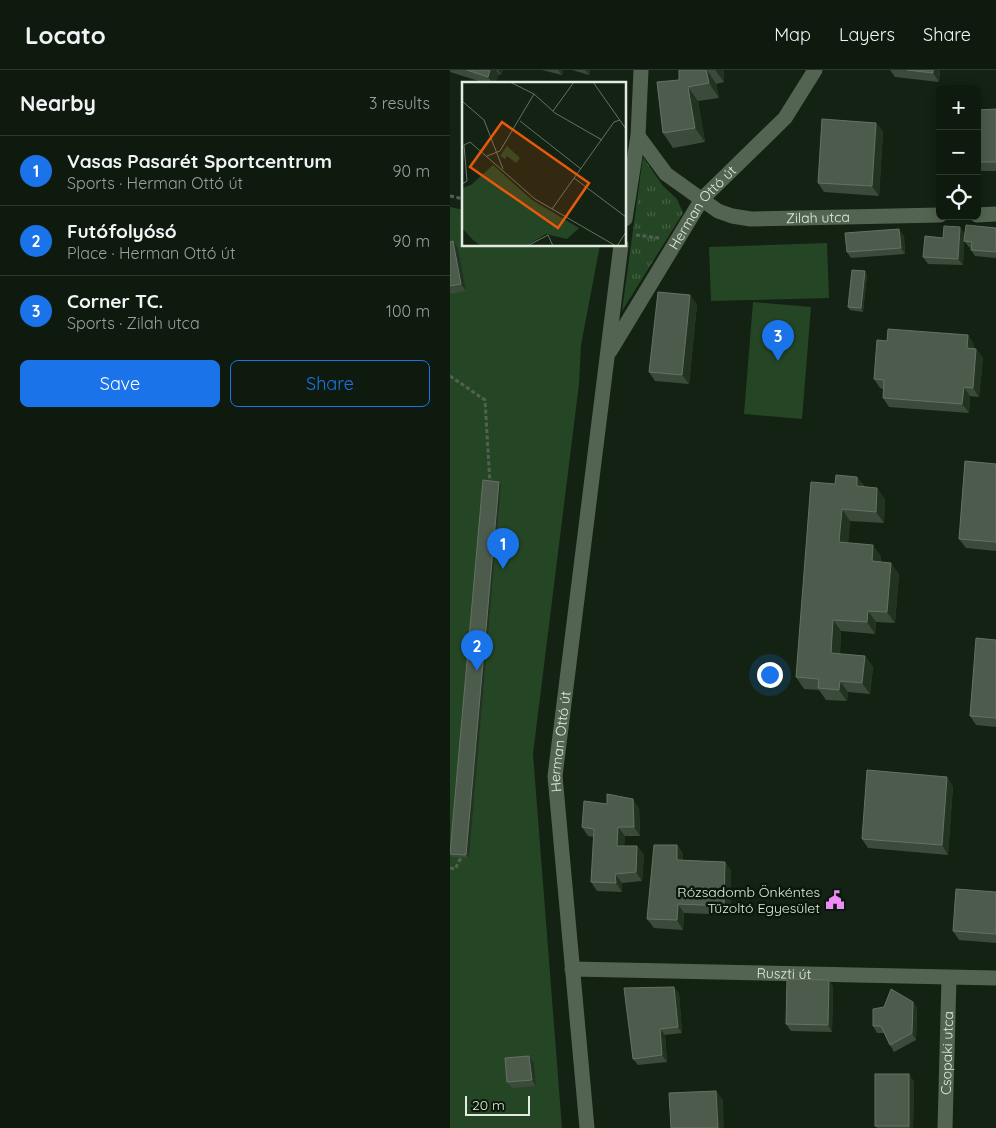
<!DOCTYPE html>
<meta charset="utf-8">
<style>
:root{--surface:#0e1a0e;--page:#1c271c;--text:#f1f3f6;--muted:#9ba19e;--line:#2e382e;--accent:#1a73e8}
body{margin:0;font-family:Quicksand,sans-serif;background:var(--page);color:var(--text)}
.controls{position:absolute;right:15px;top:15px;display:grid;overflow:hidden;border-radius:8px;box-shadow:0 2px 12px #0003}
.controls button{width:45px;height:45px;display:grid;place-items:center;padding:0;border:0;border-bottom:1px solid var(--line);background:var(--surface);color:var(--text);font:25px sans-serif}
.scale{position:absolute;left:15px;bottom:12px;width:65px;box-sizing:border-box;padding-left:5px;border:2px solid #e1ebe1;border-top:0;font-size:14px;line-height:18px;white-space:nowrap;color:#e1ebe1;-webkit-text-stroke:4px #0a180a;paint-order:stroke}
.you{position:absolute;left:319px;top:604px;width:18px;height:18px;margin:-12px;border:4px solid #fff;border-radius:50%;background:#1a73e8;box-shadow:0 0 0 8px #1a73e833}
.badge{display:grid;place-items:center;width:32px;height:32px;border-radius:50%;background:var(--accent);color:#fff;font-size:16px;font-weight:700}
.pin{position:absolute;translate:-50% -41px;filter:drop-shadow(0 1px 2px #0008)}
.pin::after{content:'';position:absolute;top:26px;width:18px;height:15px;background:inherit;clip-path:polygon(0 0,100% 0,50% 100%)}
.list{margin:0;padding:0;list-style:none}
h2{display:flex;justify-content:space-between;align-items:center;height:65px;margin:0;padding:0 20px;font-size:21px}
h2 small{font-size:16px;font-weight:400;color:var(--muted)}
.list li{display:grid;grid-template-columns:32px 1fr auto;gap:15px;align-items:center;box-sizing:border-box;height:70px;padding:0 20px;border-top:1px solid var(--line)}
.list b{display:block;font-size:19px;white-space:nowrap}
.list p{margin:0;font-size:16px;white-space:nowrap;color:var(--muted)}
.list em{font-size:16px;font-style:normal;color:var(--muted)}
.actions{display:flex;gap:10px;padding:15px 20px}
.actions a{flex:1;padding:11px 0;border:1px solid var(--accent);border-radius:8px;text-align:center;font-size:18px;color:var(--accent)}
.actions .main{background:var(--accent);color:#fff}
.icon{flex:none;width:28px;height:28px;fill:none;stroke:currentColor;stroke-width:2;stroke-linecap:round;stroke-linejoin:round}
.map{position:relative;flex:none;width:546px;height:1058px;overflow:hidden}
header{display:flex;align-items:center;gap:30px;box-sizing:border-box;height:70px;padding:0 25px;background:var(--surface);border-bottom:1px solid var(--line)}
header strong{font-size:24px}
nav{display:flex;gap:28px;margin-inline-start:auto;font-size:18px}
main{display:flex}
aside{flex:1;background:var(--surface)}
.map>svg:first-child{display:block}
.park{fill:url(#park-tufts)}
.pitch{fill:#254624}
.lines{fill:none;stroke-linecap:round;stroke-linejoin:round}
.path{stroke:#536152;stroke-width:3;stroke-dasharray:4 2.5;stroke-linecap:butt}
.street{stroke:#536452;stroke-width:15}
.wall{fill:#3b4a3a}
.shaded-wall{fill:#233322}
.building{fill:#4c5b4c;stroke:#647263}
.labels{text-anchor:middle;stroke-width:5;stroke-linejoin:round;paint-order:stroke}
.street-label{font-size:14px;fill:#e1ebe1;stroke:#0a180a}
.poi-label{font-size:14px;fill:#e1ebe1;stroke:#0a180a;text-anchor:end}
.inset-road{fill:none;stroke:#657265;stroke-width:1}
.view{fill:#e8590c;fill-opacity:0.15;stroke:#e8590c;stroke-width:2.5}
.inset-edge{fill:none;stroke:#e1ebe1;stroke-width:2.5}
</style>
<header>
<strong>Locato</strong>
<nav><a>Map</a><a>Layers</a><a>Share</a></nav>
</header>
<main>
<aside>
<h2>Nearby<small>3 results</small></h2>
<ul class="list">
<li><span class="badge">1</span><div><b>Vasas Pasarét Sportcentrum</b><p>Sports · Herman Ottó út</p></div><em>90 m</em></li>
<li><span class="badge">2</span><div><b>Futófolyósó</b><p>Place · Herman Ottó út</p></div><em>90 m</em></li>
<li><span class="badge">3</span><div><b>Corner TC.</b><p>Sports · Zilah utca</p></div><em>100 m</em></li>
</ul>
<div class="actions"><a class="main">Save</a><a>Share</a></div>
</aside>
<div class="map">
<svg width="546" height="1058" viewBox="0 0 546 1058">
<defs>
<pattern id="park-tufts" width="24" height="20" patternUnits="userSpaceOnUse" patternTransform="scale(1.25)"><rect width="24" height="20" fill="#254624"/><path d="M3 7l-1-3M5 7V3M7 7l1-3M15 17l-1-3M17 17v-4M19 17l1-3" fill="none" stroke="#446144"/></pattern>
</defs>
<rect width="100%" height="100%" fill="#132212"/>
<!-- park -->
<polygon class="park" points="193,87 213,116 227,129 233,143 172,241"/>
<!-- pitch -->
<g class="pitch">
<polygon points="0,137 14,140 14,175 150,175 131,275 129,314 83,684 112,1058 0,1058"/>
<polygon points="377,173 379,228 261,231 259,177"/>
<polygon points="303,232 361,237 352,349 294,344"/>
</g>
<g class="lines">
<!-- path -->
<g class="path">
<polyline points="0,126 14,129"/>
<polyline points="186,165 209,168"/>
<polyline points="0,306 35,330 40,414"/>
<polyline points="0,798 5,799 11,788"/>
</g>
<!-- street -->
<g class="street">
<path id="s1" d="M188,66L216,104L268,141L282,146L301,149L490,145"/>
<polyline points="527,145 546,144"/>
<polyline points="175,149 188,66 191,0"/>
<path id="s2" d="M160,281L252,129L335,48L365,0"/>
<path id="s3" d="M122,899L546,908"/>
<path id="s4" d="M137,1058L105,706L171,175"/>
<path id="s5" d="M495,1058L499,908"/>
</g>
</g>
<!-- wall -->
<g class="wall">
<polygon points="0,0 53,0 51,5 49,4 45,14 38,14 0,2"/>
<polygon points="92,0 113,0 112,5"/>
<polygon points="122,0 140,0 139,5"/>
<polygon points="229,0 274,0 274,12 266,14 269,28 248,31 255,72 223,78 213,63 229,10"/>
<polygon points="440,0 490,0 489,12 445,7"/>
<polygon points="546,39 546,101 527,101 527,40"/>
<polygon points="426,53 433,62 429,126 374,122 368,113"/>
<polygon points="546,158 546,188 525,186 521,180 521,178 519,177 514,171"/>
<polygon points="514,163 513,195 478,194 473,187 493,168"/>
<polygon points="454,166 455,184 401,188 397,182"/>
<polygon points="0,172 8,178 16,221 0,224"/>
<polygon points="417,205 413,242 400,240 398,237"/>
<polygon points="247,234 239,314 205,311 199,302"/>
<polygon points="524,274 524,278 526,279 533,288 529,327 520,326 519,343 439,337 433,328 433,319 430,318 424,309"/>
<polygon points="546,394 546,481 516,478 509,469"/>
<polygon points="407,407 414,416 435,429 434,453 400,451 398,473 431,486 431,492 449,504 445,553 426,552 425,564 391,561 390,584 415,586 423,597 420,624 398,622 397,631 376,630 369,620 354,619 346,607 385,414"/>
<polygon points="51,415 19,788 3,787 0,784"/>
<polygon points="546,570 546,657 526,655 520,646"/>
<polygon points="503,716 498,785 418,778 412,769"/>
<polygon points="189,738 190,766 175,766 174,776 187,776 194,785 192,811 172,813 172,822 147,821 141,812 144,767 138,766 132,757"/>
<polygon points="227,775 233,784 233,791 275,792 281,801 281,845 234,843 233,860 204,858 197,849"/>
<polygon points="546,822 546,873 509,870 503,861"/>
<polygon points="383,916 382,962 341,961 336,954"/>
<polygon points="229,923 232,963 215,965 217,992 188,995 183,989"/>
<polygon points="463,932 467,938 466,970 444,982 440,975 434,963 427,963 423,956"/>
<polygon points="79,986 84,993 86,1016 62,1018 57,1012"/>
<polygon points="464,1011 463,1058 427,1058 425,1056"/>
</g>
<!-- shaded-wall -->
<g class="shaded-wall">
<polygon points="40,0 46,0 49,4 45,14 43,14 38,7"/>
<polygon points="48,0 53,0 51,5"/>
<polygon points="108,0 113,0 112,5"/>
<polygon points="135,0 140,0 139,5"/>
<polygon points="257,0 266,14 269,28 259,13"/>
<polygon points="265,0 274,0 274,12"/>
<polygon points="483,0 490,0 489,12 483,3"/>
<polygon points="238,17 248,31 255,72 245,58"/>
<polygon points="426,53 433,62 429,126 422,116"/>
<polygon points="510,157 514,163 513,195 508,189"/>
<polygon points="449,159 454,166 455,184 451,178"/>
<polygon points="3,171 8,178 16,221 11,214"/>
<polygon points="415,201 417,205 413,242 411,238"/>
<polygon points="240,225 247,234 239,314 232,305"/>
<polygon points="518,265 524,274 523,287 517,278"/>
<polygon points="526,279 533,288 529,327 523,318"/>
<polygon points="514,317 520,326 519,343 512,334"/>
<polygon points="407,407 415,419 407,416"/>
<polygon points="49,412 51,415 19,788 16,785"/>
<polygon points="427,418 435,429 434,453 426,442"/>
<polygon points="392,439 400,451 397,484 389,472"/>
<polygon points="423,475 431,486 430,502 422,491"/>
<polygon points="441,493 449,504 445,553 437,542"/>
<polygon points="418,541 426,552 425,564 417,552"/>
<polygon points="383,550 391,561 389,595 381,583"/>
<polygon points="415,586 423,597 420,624 412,613"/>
<polygon points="390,611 398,622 397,631 389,620"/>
<polygon points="497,707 503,716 498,785 492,775"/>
<polygon points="183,729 189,738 190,766 184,757"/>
<polygon points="168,757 175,766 174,785 167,776"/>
<polygon points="227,775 233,784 233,799 227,790"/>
<polygon points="187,776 194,785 192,811 186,802"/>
<polygon points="275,792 281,801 281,845 274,836"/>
<polygon points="165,804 172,813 172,822 166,813"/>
<polygon points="228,834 234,843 233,860 227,850"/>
<polygon points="379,910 383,916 382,962 378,955"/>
<polygon points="224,917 229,923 232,963 228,957"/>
<polygon points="463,932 467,938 466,970 462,963"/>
<polygon points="210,959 215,965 217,992 212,985"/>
<polygon points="79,986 84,993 86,1016 82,1010"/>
<polygon points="459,1004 464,1011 463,1058 460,1058 459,1056"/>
<polygon points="266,1021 273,1030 274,1058 268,1058"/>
</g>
<!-- building -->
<g class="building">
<polygon points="17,0 40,0 38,7"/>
<polygon points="229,0 256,0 259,13 238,17 245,58 213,63 207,12 229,10"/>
<polygon points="457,0 483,0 483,3"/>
<polygon points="546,39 546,92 527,92 527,40"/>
<polygon points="372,49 426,53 422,116 368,113"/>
<polygon points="516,155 546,158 546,182 521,180 522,172 514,171"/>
<polygon points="494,156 510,157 508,189 473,187 475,166 493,168"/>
<polygon points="449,159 451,178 397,182 395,163"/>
<polygon points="3,171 11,214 0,216 0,172"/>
<polygon points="402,200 415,201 411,238 398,237"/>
<polygon points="208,222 240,225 232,305 199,302"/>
<polygon points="438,259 518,265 517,278 526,279 523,318 514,317 512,334 433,328 434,310 424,309 427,270 437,271"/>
<polygon points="515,391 546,394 546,472 509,469"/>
<polygon points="386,405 407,407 407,416 427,418 426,442 392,439 389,472 423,475 422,491 441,493 437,542 418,541 417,552 383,550 381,583 415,586 412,613 390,611 389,620 368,618 369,609 346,607 361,412 385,414"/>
<polygon points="33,410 49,412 16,785 0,784"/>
<polygon points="526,568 546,570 546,648 520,646"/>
<polygon points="417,700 497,707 492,775 412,769"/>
<polygon points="157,724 183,729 184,757 168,757 167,776 187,776 186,802 165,804 166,813 141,812 144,759 132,757 134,731 157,734"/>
<polygon points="204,775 227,775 227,790 275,792 274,836 228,834 227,850 197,849"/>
<polygon points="506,819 546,822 546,864 503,861"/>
<polygon points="337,909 379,910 378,955 336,954"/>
<polygon points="224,917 228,957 210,959 212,985 183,989 174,918"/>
<polygon points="441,919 463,932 462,963 440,975 431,956 423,956 423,939 434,937"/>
<polygon points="79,986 82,1010 57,1012 55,988"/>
<rect x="425" y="1004" width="34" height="52"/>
<polygon points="266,1021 268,1058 221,1058 219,1023"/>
</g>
<!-- icons -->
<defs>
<g id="civic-bare" transform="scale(1.5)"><path d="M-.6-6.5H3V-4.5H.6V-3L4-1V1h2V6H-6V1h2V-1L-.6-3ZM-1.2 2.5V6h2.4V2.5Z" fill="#ed8cf9" stroke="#0a180a" stroke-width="2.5" paint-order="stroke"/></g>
</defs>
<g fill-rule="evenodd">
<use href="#civic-bare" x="385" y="830"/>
</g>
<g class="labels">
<!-- street labels -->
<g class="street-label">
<text dy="5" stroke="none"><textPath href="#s2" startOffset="171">Herman Ottó út</textPath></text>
<text dy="5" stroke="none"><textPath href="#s1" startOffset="212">Zilah utca</textPath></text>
<text dy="5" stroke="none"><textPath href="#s4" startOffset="388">Herman Ottó út</textPath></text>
<text dy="5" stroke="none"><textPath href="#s3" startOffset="212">Ruszti út</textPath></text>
<text dy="5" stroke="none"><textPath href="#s5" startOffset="75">Csopaki utca</textPath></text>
</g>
<!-- poi labels -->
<g class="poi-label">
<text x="370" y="827">Rózsadomb Önkéntes<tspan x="370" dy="16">Tűzoltó Egyesület</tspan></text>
</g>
</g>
<!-- overview -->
<g transform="translate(12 12)">
<rect width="164" height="164" fill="#132212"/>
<path d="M45,64L58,76L54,81L45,74L43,77L38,74ZM31,83L70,118L117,146L105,157L84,152L64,164H19L11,158L0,146V106L9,103Z" fill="#254624"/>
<path class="inset-road" d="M48,0L72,12L93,31L140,58M131,0L164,47M0,19L22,38L41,87M91,29L112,0M58,39L119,87M25,74L38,69L72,12M112,96L164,135M0,102L5,99L2,63L8,60L73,117L154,164M90,127L152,40L158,38M65,164L86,153L91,164M155,164L164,150"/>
<path class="view" d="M40,40L127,101L96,146L8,85Z"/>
<rect width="164" height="164" class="inset-edge"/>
</g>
</svg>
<div class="controls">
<button>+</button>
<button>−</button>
<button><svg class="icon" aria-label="locate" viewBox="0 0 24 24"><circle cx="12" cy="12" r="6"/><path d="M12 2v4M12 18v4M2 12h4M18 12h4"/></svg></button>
</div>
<div class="scale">20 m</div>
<div class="you"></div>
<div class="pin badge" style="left:53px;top:499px">1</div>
<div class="pin badge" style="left:27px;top:601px">2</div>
<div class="pin badge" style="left:328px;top:291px">3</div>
</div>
</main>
